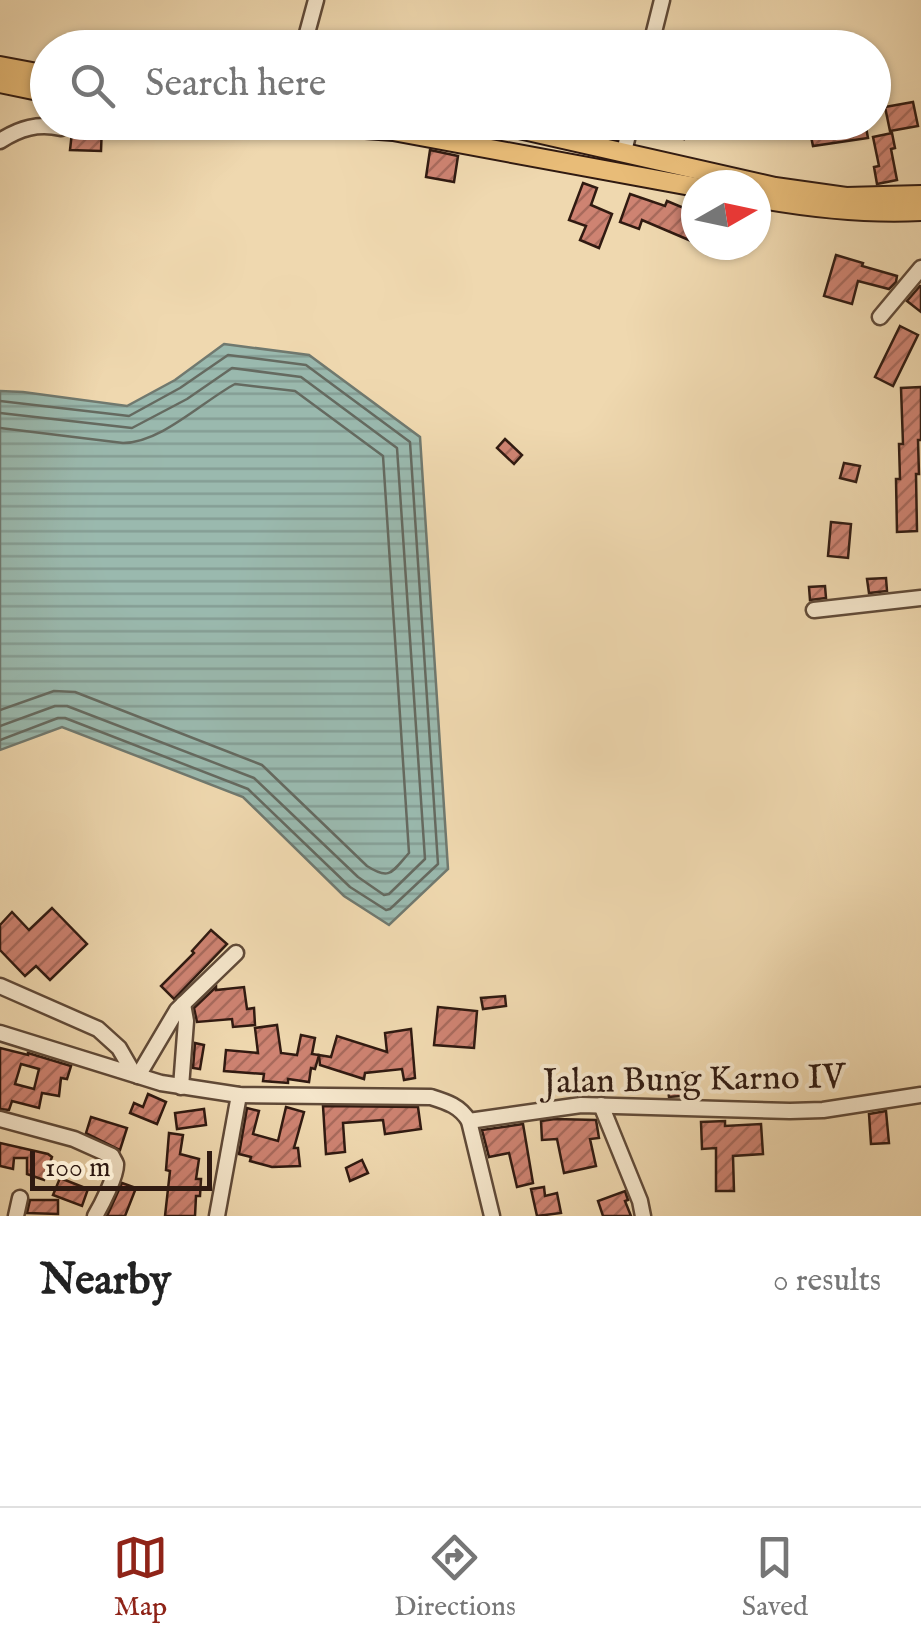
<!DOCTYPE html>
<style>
:root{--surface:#fff;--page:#f2f2f2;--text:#222;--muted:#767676;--line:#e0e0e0;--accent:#8f2418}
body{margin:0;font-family:"IM FELL English",serif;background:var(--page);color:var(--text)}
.compass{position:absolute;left:681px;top:170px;width:90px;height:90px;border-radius:50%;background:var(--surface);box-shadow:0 2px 8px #0004;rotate:81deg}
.scale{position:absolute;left:30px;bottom:25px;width:182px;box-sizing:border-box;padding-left:10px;border:5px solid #301a11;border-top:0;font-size:28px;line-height:35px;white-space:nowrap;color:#301a11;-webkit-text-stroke:8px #f5e6cb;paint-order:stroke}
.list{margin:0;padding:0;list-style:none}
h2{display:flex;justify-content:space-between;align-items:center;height:130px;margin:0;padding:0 40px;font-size:42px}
h2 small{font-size:32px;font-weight:400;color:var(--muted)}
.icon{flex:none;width:55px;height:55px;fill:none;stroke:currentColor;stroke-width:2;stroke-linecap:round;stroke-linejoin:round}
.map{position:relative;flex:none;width:921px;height:1216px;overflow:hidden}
.search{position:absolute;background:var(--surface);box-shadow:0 2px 8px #0004;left:30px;right:30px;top:30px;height:110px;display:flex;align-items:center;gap:25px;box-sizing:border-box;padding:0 35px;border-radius:55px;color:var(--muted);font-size:38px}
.sheet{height:290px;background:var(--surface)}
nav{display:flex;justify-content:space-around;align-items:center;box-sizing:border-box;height:140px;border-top:2px solid var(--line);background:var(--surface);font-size:28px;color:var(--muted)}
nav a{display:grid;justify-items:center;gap:5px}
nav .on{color:var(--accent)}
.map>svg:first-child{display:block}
.water{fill:url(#water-rules);stroke:#70796f;stroke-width:2.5}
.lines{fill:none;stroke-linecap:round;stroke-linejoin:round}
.shore{stroke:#656a60;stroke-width:2.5}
.building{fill:url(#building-hatch);stroke:#301a11;stroke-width:2.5;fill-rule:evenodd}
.minor-casing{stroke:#604a38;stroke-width:19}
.major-casing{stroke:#301a11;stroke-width:22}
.minor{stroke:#f5e6cb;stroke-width:14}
.major{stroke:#e8bc78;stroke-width:18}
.labels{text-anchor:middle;stroke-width:8;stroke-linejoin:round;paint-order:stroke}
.street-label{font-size:35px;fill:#301a11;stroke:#f5e6cb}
</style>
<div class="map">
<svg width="921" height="1216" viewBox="0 0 921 1216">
<defs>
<pattern id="water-rules" width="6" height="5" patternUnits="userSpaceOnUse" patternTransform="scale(2.5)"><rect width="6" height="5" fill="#9ab9ae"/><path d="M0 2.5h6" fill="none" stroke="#859e95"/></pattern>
<pattern id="building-hatch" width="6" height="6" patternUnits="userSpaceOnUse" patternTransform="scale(2.5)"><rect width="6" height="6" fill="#ce8372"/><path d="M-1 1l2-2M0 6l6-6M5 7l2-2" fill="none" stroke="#a86a5c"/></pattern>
</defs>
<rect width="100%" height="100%" fill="#efd8af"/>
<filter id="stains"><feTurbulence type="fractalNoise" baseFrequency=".002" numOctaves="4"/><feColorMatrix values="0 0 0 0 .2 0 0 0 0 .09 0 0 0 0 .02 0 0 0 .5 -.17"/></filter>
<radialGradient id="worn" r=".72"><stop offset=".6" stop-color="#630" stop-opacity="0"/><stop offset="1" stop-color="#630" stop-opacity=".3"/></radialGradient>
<!-- water -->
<polygon class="water" points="224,344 309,355 420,437 448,869 389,925 344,896 243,797 62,727 0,750 0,391 23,392 127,406 175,380"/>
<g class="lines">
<!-- shore -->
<g class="shore">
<polyline points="0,401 129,416 180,388 228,355 306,365 410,442 438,864 390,909 386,910 350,887 248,789 65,718 58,718 0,740"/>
<polyline points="0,413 132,428 187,399 232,368 301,377 397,448 425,859 389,894 384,895 358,877 254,778 67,706 55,706 0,726"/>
<path d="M0,428L123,443C161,443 203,401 235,384L295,391L383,456L409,853C392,872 390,881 367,866L262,765L75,692L54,691L0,710"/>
</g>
</g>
<!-- building -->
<g class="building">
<polygon points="913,102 918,126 890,131 885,107"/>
<polygon points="672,122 688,122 684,139 669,136"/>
<polygon points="808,122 865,122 868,138 813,146"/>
<polygon points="73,123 102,125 101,151 70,150"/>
<polygon points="892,133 895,148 891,149 897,180 877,184 874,167 879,166 873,137"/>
<polygon points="430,150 458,156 454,182 426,177"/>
<polygon points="583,183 597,188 591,205 612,214 599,248 580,240 586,226 569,220"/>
<polygon points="630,194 665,206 667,201 696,213 696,243 642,220 639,229 620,222"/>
<polygon points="836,255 863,263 862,266 897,276 896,282 889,289 858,281 852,304 824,296"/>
<polygon points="920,286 921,286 921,312 907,301"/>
<polygon points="900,326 918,335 893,386 875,377"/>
<polygon points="921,387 921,440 918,440 919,474 916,474 917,531 897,532 896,479 900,479 899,444 903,444 901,388"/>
<polygon points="505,439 522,455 514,464 497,448"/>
<polygon points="844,463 860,466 856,482 840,478"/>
<polygon points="831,522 851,524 848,558 828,556"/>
<polygon points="886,578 887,591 869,593 867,579"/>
<polygon points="825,586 826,598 810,600 809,587"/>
<polygon points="52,908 87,944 50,980 36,966 25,976 0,950 0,925 12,912 29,930"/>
<polygon points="211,930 227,944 174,999 161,986 194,953 192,951"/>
<polygon points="216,987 216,990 244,987 247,1009 254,1008 255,1025 233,1027 232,1019 197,1022 194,1008"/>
<polygon points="505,996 506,1006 483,1009 481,998"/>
<polygon points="438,1007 477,1011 474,1048 434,1045"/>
<polygon points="277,1025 281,1053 297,1055 301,1035 315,1038 312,1054 319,1055 315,1069 311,1068 309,1082 288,1079 288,1083 263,1081 264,1074 224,1071 226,1050 258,1053 255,1028"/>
<polygon points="411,1029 415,1078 404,1080 402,1069 365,1073 364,1079 320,1065 319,1055 331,1057 337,1036 387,1052 385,1033"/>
<polygon points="195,1043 204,1045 200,1069 193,1068"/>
<path d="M0,1048L28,1055V1053L71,1066L67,1079L61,1078L59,1096L42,1093L39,1108L12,1101L9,1110L0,1109ZM21,1064L39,1069L34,1089L15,1084Z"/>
<polygon points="689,1072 693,1095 669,1097 666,1076"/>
<polygon points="148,1094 166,1102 157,1124 130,1113 134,1103 143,1107"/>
<polygon points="323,1106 418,1107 421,1129 385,1134 383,1120 343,1123 345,1152 326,1154"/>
<polygon points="286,1107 304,1112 294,1148 298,1148 300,1166 272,1167 250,1161 251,1157 239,1154 247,1108 259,1111 253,1134 278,1141"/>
<polygon points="204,1109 206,1125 177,1129 175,1113"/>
<polygon points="886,1111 889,1143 871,1144 869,1114"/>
<polygon points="91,1117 127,1128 120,1150 86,1133"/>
<polygon points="555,1119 596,1120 599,1138 590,1139 596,1166 564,1173 557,1139 542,1140 541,1121"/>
<polygon points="725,1121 725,1126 761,1124 763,1154 733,1156 734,1191 716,1191 716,1148 702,1149 701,1122"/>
<polygon points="523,1124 533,1183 517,1187 509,1153 489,1157 482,1130"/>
<polygon points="169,1133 183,1135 180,1154 199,1159 196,1179 201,1179 200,1196 196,1196 195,1216 165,1216 170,1171 166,1170"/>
<polygon points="0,1143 48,1154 52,1157 44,1180 27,1174 27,1158 14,1158 13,1169 0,1166"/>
<polygon points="362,1160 368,1173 350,1181 346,1168"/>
<polygon points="60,1178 88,1189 82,1206 53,1195"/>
<polygon points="122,1183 136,1188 125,1216 107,1216"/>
<polygon points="544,1187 545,1196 557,1193 561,1213 537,1216 531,1189"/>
<polygon points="625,1191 628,1200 625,1201 631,1216 603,1216 598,1201"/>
<polygon points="30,1200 58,1200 58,1214 27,1213"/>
</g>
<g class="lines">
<!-- minor casing -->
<g class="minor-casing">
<g id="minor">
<polyline points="303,48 316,0"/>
<polyline points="650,48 662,0"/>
<path d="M0,141C20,128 38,123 61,128L63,122"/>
<polyline points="624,152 631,122"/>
<polyline points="880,317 921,268"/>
<polyline points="814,610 921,598"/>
<polyline points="0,986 98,1029 119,1048 134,1074"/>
<path d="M0,1033L161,1083L239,1095L431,1097C447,1102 460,1106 469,1121L492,1216"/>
<polyline points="138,1076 177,1010 236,953"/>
<polyline points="181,1087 186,1021 183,1004"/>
<polyline points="601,1105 640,1201 643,1216"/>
<path d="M0,1119L74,1139L112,1156C113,1159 115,1161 116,1164C117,1175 101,1206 95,1216"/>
<polyline points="469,1121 581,1105 790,1111 823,1110 921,1095"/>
<polyline points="16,1216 20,1198"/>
<polyline points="217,1216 239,1095"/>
</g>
</g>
<!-- major casing -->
<g class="major-casing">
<g id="major">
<polyline points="0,66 48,75"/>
<polyline points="0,83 48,93"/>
<polyline points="268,122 393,131 696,187"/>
<polyline points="488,122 775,187 846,197 921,195"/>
<path d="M756,198C812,208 865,214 921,211"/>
</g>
</g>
<!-- minor -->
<use href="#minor" class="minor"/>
<!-- major -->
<use href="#major" class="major"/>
</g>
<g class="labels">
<!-- street labels -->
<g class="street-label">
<text transform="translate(694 1078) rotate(-1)" y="12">Jalan Bung Karno IV</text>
</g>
</g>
<rect width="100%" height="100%" filter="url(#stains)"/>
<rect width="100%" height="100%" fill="url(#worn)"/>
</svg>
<svg class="compass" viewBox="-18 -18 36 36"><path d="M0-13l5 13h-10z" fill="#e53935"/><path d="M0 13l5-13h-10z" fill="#767676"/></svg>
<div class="scale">100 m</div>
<div class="search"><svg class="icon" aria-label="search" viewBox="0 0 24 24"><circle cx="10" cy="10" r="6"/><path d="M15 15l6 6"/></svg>Search here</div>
</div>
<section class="sheet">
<h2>Nearby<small>0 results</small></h2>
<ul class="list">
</ul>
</section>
<nav>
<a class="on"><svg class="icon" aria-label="map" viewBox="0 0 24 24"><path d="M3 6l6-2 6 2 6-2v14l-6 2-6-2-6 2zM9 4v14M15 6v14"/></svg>Map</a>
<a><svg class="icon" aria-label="directions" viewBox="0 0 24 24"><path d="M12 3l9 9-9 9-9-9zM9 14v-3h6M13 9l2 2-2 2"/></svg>Directions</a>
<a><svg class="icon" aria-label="saved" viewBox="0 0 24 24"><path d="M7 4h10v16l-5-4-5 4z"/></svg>Saved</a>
</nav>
